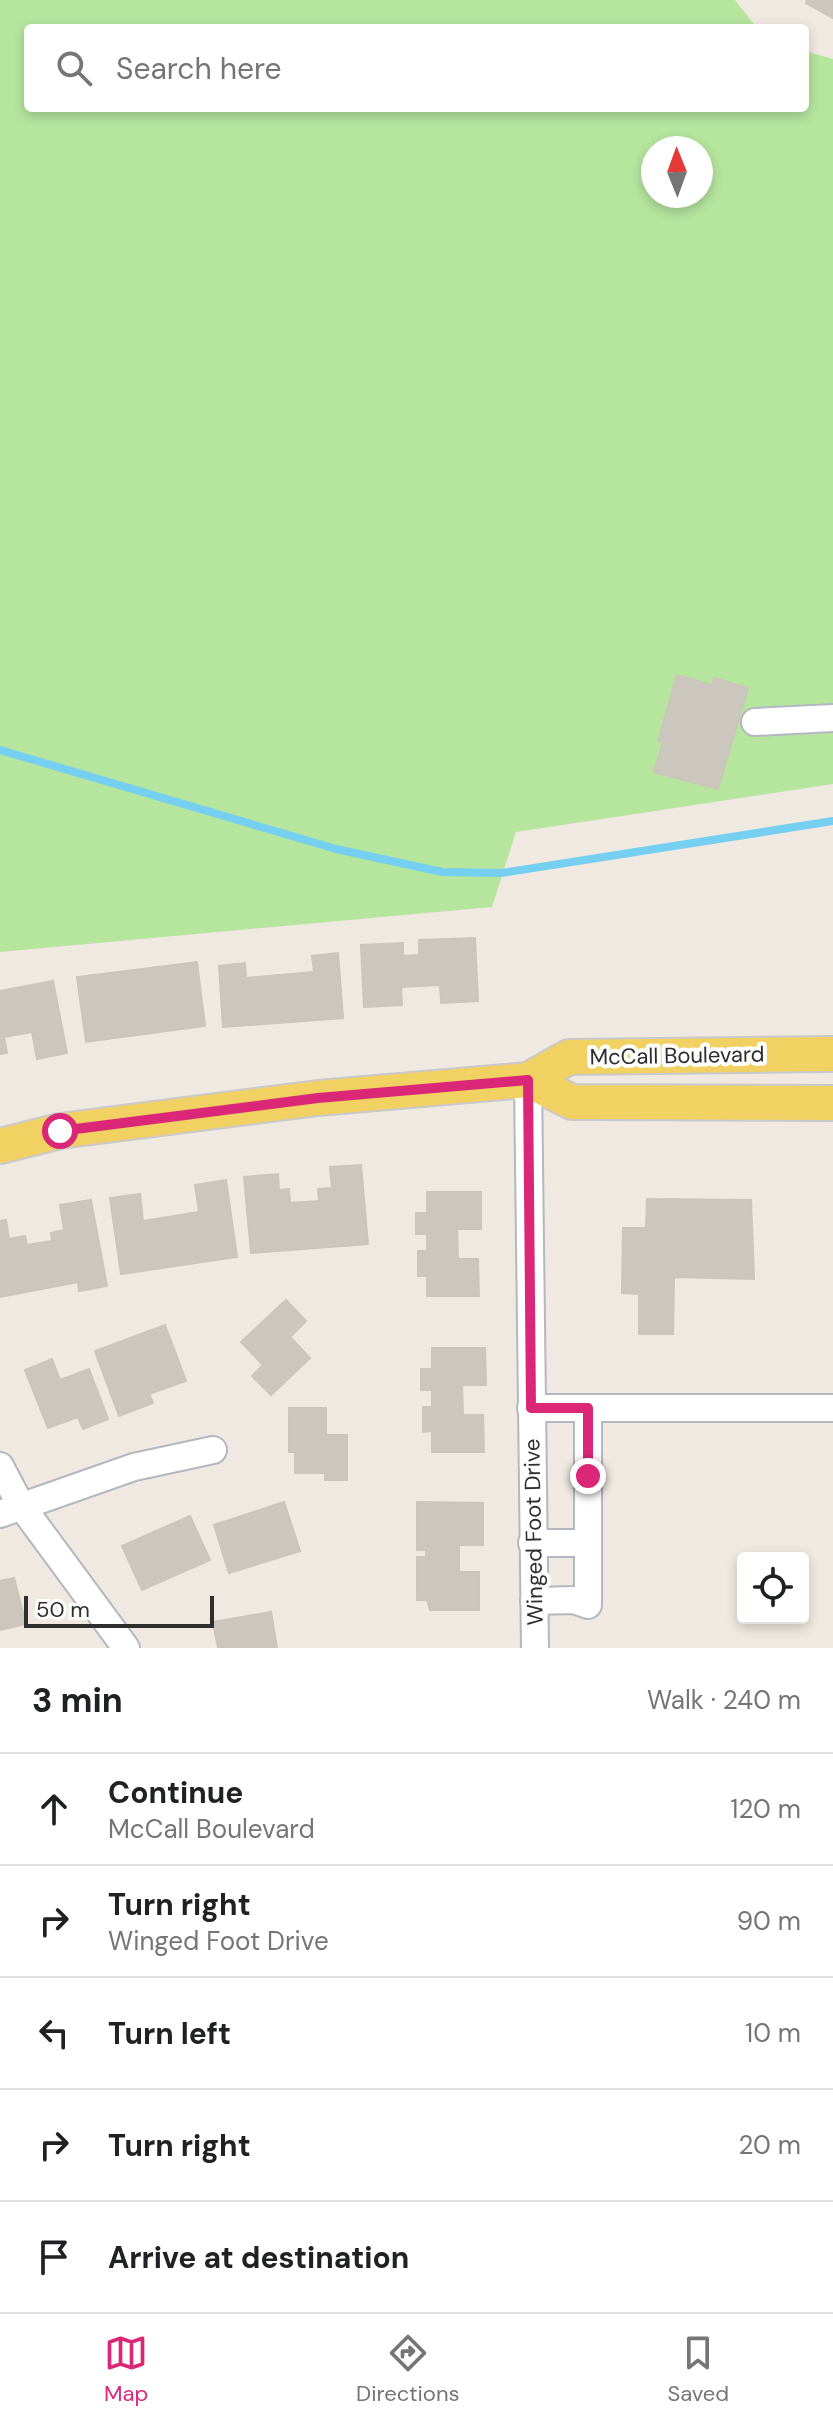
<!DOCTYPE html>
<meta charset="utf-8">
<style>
:root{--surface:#fff;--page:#f2f2f2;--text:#202124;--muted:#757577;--line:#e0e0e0;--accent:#db2777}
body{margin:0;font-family:"DM Sans",sans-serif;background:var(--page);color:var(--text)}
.controls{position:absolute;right:24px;bottom:24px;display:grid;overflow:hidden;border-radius:8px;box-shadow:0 4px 12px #0003}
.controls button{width:72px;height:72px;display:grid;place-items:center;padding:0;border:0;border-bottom:2px solid var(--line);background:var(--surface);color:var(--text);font:40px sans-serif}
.compass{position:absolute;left:641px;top:136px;width:72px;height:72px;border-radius:50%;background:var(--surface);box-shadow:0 4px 12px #0003;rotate:359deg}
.scale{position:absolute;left:24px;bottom:20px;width:190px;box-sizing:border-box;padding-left:8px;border:4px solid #2e2e2e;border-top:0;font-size:22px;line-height:28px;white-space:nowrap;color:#2e2e2e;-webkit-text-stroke:6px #fff;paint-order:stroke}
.stop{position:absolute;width:24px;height:24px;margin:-18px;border:6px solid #db2777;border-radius:50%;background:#fff}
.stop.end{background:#db2777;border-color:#fff;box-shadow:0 2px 8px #0008}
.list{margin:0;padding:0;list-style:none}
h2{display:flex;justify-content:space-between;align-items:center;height:104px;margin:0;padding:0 32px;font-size:34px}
h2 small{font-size:26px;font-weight:400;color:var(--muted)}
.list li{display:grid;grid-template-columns:52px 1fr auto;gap:24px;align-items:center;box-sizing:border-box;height:112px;padding:0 32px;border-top:2px solid var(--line)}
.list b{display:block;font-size:30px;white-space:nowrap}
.list p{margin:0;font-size:26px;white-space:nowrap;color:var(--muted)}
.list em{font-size:26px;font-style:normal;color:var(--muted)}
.icon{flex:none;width:44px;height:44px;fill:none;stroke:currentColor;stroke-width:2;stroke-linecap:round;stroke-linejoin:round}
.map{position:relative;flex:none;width:833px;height:1648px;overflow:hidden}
.search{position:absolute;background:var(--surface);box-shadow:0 4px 12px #0003;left:24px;right:24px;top:24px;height:88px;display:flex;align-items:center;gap:20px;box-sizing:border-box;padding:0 28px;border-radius:8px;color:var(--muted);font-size:30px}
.sheet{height:664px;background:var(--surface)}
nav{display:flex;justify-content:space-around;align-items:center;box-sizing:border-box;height:112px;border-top:2px solid var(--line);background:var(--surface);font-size:22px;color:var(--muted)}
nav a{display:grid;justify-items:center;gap:4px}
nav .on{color:var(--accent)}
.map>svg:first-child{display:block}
.green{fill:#b6e59e;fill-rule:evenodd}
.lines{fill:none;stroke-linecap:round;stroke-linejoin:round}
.stream{stroke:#75cff0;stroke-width:8}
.building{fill:#cbc7bf;stroke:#cbc5ba;stroke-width:2}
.minor-casing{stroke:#b4b7c1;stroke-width:30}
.major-casing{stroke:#c9c9c9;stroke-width:38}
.minor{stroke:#fff;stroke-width:26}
.major{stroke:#f2d163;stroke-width:34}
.route{stroke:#db2777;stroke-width:10}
.labels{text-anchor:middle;stroke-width:8;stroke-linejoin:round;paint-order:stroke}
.street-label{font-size:22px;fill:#2e2e2e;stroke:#fff}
</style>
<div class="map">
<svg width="833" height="1648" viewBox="0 0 833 1648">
<rect width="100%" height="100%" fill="#efe9e1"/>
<!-- green -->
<path class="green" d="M0,0H735L757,28H28V108H805V51L833,59V784L516,832L492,907L0,952ZM653,148H701V196H653Z"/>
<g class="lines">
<!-- stream -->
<polyline class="stream" points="0,750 336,849 442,872 502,873 833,821"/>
</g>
<!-- building -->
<g class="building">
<polygon points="807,0 833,0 833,18 806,3"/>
<polygon points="677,675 712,685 714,678 748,688 718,789 654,772 663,742 658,741"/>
<polygon points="475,938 478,1001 441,1003 440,985 401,987 402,1005 364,1007 361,945 403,943 403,956 419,955 419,940"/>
<polygon points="338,953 343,1018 223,1027 219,966 245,963 246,978 314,972 312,956"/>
<polygon points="197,962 205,1026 86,1042 77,977"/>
<polygon points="53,981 67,1053 37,1059 32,1032 4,1037 7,1053 0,1054 0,991"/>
<polygon points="361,1165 368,1244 251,1253 244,1177 278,1174 279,1190 289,1189 290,1203 319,1201 318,1189 332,1188 330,1167"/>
<polygon points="226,1180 237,1257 121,1274 110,1198 140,1194 143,1221 199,1212 195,1185"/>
<polygon points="427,1192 481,1192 481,1229 457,1229 458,1259 478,1259 479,1296 427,1296 427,1276 418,1276 418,1251 427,1251 427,1234 416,1234 416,1213 427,1213"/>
<polygon points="647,1199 751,1200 754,1279 674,1277 673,1334 639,1334 639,1294 622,1293 623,1228 646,1228"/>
<polygon points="91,1200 107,1286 79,1291 78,1282 0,1297 0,1221 6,1220 9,1239 25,1236 27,1245 52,1241 51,1233 64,1230 60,1205"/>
<polygon points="286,1300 306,1321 290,1337 310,1358 271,1395 252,1376 263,1365 241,1342"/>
<polygon points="165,1325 186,1381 149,1394 153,1403 119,1416 95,1351"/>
<polygon points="432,1348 485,1348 486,1385 462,1385 463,1415 483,1415 484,1452 432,1452 432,1431 423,1432 423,1407 432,1407 432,1390 421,1390 421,1369 432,1369"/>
<polygon points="52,1359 60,1380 89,1369 108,1419 83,1429 78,1417 48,1428 25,1370"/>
<polygon points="289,1408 326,1408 326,1435 347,1435 347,1480 325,1480 325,1473 295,1473 295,1452 289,1452"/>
<polygon points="284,1502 300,1551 229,1573 214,1525"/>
<polygon points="417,1502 483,1503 483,1545 459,1545 459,1572 479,1572 479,1610 430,1610 427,1600 417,1600 417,1557 426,1557 426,1550 417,1550"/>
<polygon points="190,1516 210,1560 142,1590 122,1546"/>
<polygon points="14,1578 26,1624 0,1630 0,1581"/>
<polygon points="271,1612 277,1648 218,1648 213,1622"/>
</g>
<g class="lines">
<!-- minor casing -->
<g class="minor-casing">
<g id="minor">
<polyline points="755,722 833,718"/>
<polyline points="528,1080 535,1648"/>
<polyline points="531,1408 833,1408"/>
<polyline points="0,1466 20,1504 126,1648"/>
<polyline points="0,1514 134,1467 213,1450"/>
<polyline points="532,1543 588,1543"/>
<polyline points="534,1601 574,1600 588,1605 588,1408"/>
</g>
</g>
<!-- major casing -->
<g class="major-casing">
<g id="major">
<polyline points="528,1080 572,1102 833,1103"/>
<polyline points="0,1146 60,1131 318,1098 528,1080 569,1057 833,1054"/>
</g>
</g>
<!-- minor -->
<use href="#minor" class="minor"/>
<!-- major -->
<use href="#major" class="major"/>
</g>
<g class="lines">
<!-- route -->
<polyline class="route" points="60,1131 318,1098 528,1080 531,1408 588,1408 588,1476"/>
</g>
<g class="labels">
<!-- street labels -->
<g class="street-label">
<text transform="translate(677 1055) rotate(-1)" y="8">McCall Boulevard</text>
<text transform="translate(533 1532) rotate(-91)" y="8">Winged Foot Drive</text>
</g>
</g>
</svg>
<div class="controls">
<button><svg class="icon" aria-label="locate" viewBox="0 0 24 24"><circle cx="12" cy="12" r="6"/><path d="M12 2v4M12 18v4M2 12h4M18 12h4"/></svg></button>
</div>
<svg class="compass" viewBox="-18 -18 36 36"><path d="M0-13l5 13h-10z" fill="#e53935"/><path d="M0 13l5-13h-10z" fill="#757577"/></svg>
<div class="scale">50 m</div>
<div class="stop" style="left:60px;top:1131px"></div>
<div class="stop end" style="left:588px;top:1476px"></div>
<div class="search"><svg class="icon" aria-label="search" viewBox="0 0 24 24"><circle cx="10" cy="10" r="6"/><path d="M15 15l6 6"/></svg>Search here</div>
</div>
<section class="sheet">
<h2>3 min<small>Walk · 240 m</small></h2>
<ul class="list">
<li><svg class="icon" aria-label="ahead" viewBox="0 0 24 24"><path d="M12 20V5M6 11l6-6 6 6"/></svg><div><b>Continue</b><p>McCall Boulevard</p></div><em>120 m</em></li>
<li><svg class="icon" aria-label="right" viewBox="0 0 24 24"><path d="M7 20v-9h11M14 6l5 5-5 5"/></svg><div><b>Turn right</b><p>Winged Foot Drive</p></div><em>90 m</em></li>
<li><svg class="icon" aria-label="left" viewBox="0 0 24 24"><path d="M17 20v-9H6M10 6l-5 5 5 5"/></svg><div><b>Turn left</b></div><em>10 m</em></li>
<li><svg class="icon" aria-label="right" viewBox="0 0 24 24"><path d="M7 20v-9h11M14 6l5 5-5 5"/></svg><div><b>Turn right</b></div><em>20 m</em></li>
<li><svg class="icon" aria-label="arrive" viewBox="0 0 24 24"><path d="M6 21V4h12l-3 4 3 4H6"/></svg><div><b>Arrive at destination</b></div></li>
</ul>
</section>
<nav>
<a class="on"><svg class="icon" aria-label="map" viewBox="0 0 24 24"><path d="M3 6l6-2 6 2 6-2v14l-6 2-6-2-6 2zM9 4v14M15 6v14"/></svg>Map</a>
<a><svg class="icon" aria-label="directions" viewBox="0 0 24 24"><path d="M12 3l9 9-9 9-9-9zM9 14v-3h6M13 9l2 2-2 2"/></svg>Directions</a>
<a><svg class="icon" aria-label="saved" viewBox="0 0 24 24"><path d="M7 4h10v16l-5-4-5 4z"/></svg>Saved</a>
</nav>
